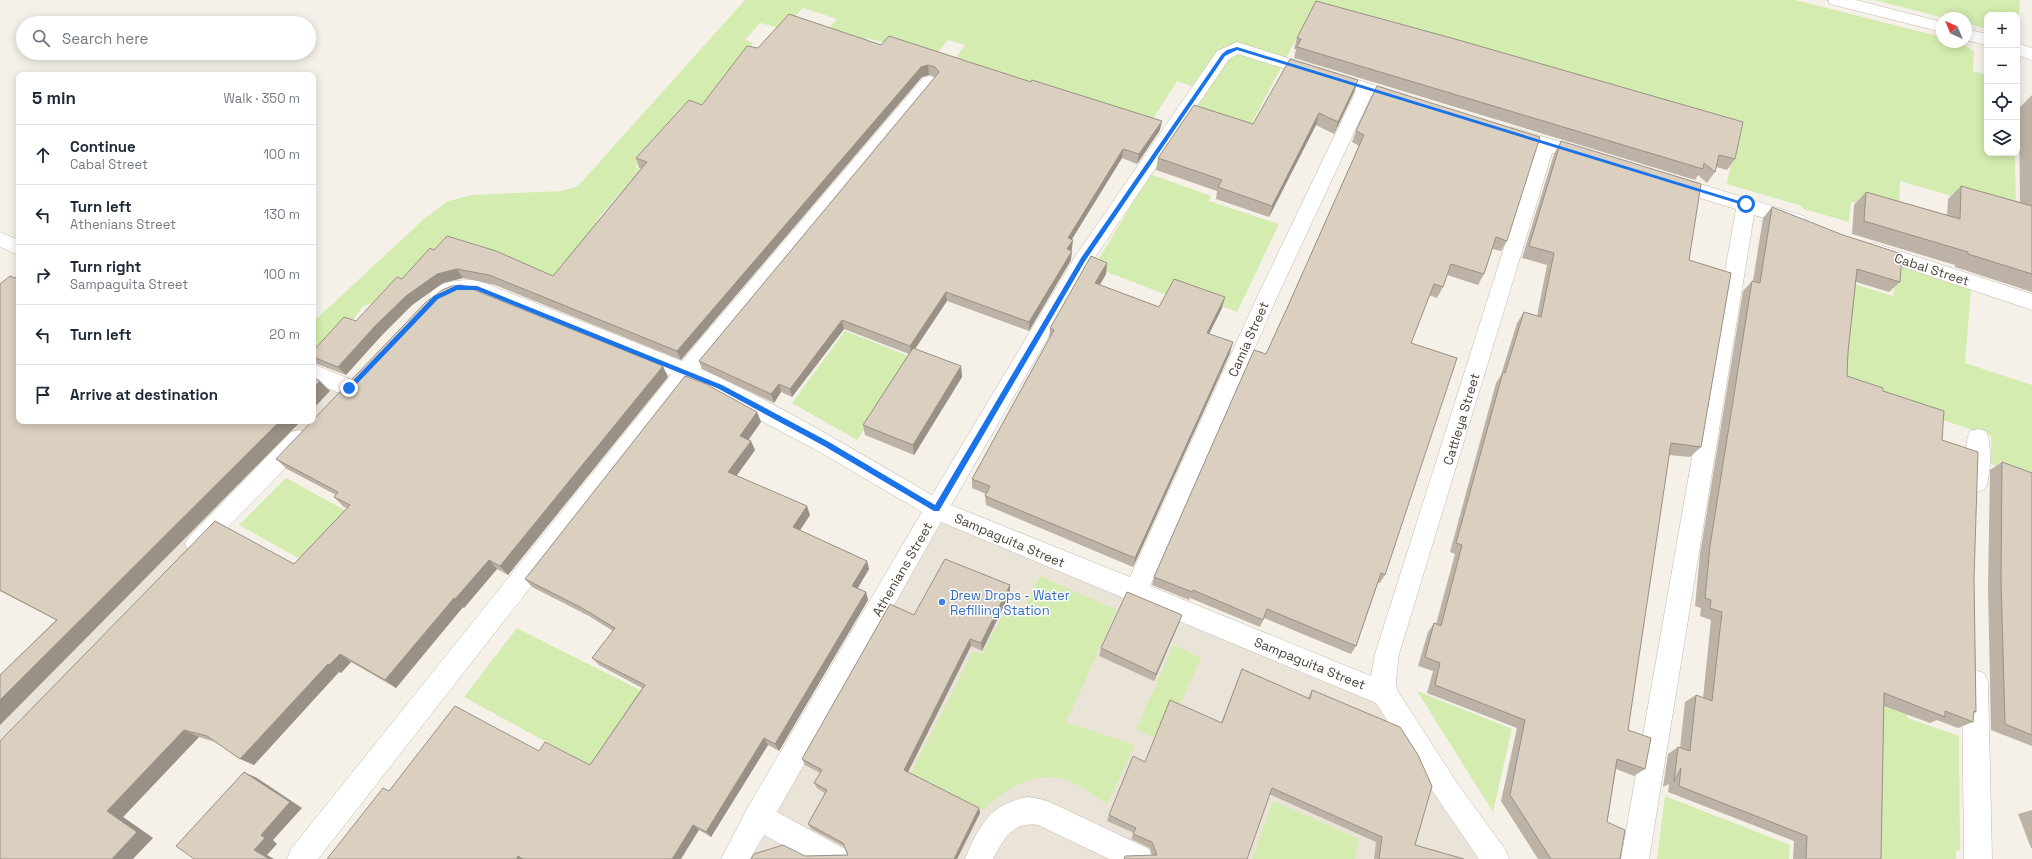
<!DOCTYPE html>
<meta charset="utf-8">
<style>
:root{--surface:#fff;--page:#f2f2f3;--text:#1f2937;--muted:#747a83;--line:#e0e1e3}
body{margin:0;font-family:"Space Grotesk",sans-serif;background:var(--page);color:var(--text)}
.controls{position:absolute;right:12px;top:12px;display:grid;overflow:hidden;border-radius:8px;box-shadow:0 2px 10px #0003}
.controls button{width:36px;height:36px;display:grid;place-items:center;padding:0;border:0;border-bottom:1px solid var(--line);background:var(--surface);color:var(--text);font:20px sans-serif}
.compass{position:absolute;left:1936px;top:12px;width:36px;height:36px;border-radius:50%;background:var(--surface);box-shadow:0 2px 10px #0003;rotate:316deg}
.stop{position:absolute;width:12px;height:12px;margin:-9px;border:3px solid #1a73e8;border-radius:50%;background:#fff}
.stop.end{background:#1a73e8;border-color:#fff;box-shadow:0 1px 4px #0008}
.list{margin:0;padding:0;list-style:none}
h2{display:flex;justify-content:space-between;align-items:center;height:52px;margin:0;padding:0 16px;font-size:17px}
h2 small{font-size:13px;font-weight:400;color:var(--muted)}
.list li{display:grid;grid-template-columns:26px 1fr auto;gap:12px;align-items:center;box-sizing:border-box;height:60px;padding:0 16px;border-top:1px solid var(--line)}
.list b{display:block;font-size:15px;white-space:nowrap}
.list p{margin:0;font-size:13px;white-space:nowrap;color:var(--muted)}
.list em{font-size:13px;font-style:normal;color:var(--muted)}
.icon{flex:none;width:22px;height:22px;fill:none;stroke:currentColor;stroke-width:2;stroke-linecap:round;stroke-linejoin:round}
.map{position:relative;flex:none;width:2032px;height:859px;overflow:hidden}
.search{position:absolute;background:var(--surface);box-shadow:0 2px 10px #0003;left:16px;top:16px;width:300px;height:44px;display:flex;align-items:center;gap:10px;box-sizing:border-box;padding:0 14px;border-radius:22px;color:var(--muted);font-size:15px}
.panel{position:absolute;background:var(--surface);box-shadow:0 2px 10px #0003;left:16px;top:72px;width:300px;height:352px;border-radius:8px}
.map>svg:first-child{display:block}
.residential{fill:#eae3d7}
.green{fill:#d4ecaf}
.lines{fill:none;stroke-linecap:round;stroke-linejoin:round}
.lane-casing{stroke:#c2b8ab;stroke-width:1}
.street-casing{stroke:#c2b8ab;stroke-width:1}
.lane{fill:#fff;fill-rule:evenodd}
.street{fill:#fff;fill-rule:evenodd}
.wall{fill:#bcb2a5}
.shaded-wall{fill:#999186}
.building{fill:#dbcfc0;stroke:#999186}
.route{fill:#1a73e8}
.shop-dot{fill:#3f7fe0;stroke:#fff;stroke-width:1.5}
.labels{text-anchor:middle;stroke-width:3;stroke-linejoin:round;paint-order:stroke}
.street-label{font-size:13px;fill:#4a4137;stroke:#fff}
.shop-label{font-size:13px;fill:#366cbe;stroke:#fff;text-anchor:start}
</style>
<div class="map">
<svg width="2032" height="859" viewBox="0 0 2032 859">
<rect width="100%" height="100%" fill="#f5f1e9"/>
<!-- residential -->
<g class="residential">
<polygon points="324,379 347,389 0,743 0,696 281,421 313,421 313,390"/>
<polygon points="937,511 1382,697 1490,859 1145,859 1041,809 975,859 843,859 764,814"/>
<polygon points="1014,815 1134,859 981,859"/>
<polygon points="759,824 825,859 740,859"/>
</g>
<!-- green -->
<g class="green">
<polygon points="745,0 1795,0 1942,37 1942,42 1959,42 1974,51 1973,71 1987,75 1987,153 2015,153 2016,215 1900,181 1899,216 1851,202 1849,222 1804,209 1799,205 1727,184 1737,132 1311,11 1247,132 1190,113 1205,91 1177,81 1149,125 951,64 965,45 948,40 933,58 868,38 849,59 812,47 837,19 803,8 783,29 760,23 745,40 753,43 715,91 698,108 687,104 652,139 658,142 635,167 640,169 595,222 602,225 556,280 453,241 379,302 363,306 351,323 313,354 313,322 424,219 446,202 471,195 562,191 578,186"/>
<polygon points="1874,0 2020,0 2018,37 2017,15 1987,15 1987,29 1966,23 1966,18 1945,18"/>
<polygon points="1150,174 1211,196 1209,201 1279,224 1237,312 1172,287 1167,295 1094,267"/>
<polygon points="1897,263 1971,288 1965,363 2032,385 2032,478 1991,464 1991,436 1840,386 1851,283 1893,296"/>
<polygon points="845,331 911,357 857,440 792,403"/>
<polygon points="286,478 381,530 309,564 239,525"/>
<path d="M1040,576L1117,610L1066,722L1135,745L1107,804C1095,797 1083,787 1070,781C1038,768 1004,788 984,810L910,775L973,651L982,654L1005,611L1020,616Z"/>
<polygon points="517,628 646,693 594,768 464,697"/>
<polygon points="1174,645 1201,658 1164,742 1136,729"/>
<polygon points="1417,691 1512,729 1493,812"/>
<polygon points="1832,695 1907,710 1907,718 1959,736 1960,850 1956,851 1956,859 1822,859"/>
<polygon points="1665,796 1790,845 1789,859 1657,859"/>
<polygon points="1273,801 1359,839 1355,859 1252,859"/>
</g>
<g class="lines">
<!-- lane casing -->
<g class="lane-casing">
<g id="lane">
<polygon points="1828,0 1856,0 1942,22 1942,32 1830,4"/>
<polygon points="1966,29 1987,34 1987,45 1966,40"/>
<polygon points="2017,43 2032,48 2032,60 2017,55"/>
</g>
</g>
<!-- street casing -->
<g class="street-casing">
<g id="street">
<path d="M1237,42L1409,96L1412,100L1409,104L1403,106L1371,96L1278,295L1150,586L1371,676L1375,654L1536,147L1505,137L1502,133L1505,129L1511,127L1594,152L1596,157L1594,162L1587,164L1552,153L1399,654L1396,680L1397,690L1457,783L1505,849L1509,859H1479L1439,801L1376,703L941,522L777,812L845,849L849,859H808L764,835L750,859H721L748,807L922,512L818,451L690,383L318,859H287L291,849L671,375L475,296H459L439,304L432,302L429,296C437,280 461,280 477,280L682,361L923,78L929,76L935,78L938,82L935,86L701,369C781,405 856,451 932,495L1076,255L1217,51ZM1238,54L1356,91L1258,295L1130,577L951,505L1090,265L1229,59Z"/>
<polygon points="1671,175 1804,216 1807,221 1804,226 1797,228 1754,215 1649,859 1621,859 1736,209 1664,187 1662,182 1664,177"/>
<polygon points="0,232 19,240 19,255 0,247"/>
<polygon points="1874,243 2032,294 2032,310 1867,255 1864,250 1867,245"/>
<polygon points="313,364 357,382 360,388 357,394 349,397 313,382"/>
<path d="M1978,429L1986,431C1992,443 1991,477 1985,489L1977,492L1969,489C1963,477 1964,443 1970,431Z"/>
<polygon points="299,430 307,432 310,439 307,446 205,551 197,555 189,551 185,544 189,537 291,432"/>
<polygon points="1975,670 1984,673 1988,682 1992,859 1964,859 1962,682 1966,673"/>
<path d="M1028,797L1040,799L1050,802L1149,849L1153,859H1109L1038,825C1011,822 1005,837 993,859H965C978,827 991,803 1028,797Z"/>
</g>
</g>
<!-- lane -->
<use href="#lane" class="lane"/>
<!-- street -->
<use href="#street" class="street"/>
</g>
<!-- wall -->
<g class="wall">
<polygon points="1297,38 1735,159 1727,170 1716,167 1715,172 1707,183 1698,175 1695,180 1294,58 1296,49 1294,49"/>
<polygon points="881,45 1160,130 1137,164 1122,158 1072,239 1072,249 1071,250 1071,260 1029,331 947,301 915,349 961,366 962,377 914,455 865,435 863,425 909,354 844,329 792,397 781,392 774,403 702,369 699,361 935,77 929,75 922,77 681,360 495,285 463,278 443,283 412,305 382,335 346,375 317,364 313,359 313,351 356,321 434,250 553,276 641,168 639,168 636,158 702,105 758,48"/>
<polygon points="1358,80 1354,92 1334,134 1316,125 1269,217 1216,199 1217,191 1156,170 1158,158 1253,124"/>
<polygon points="1377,86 1507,241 1501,251 1492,249 1484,274 1478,285 1447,275 1443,287 1437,298 1429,295 1411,343 1385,575 1380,583 1378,583 1356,646 1351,654 1264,618 1260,627 1190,598 1189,600 1152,585 1154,577 1266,354 1288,306 1359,146 1352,142 1356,131"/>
<polygon points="2032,95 2032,292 1955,267 1955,265 1852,234 1854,205 1866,192 1947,215 1948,199 1961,186 2020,202 2019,108"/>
<polygon points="1561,141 1689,260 1701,447 1690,457 1669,455 1628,730 1645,769 1634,776 1616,769 1607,822 1620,859 1538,859 1501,801 1517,728 1427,693 1433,671 1418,666 1428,632 1434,623 1436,624 1455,554 1450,552 1496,383 1501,375 1517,323 1524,312 1537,316 1547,265 1522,258 1554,154"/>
<polygon points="1772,207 1900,282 1889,292 1856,282 1848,352 1847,376 1883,391 1942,440 1974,579 1976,712 1974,713 1973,722 1958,728 1937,720 1930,723 1884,706 1881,859 1793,859 1794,841 1668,792 1669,784 1663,787 1668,754 1678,747 1680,748 1685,702 1696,695 1703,698 1711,620 1700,616 1701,608 1695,606 1700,554 1743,291 1752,281 1753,281 1763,218"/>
<polygon points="1107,263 1106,274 1100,285 1159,307 1222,308 1209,334 1230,353 1133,567 986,505 985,496 986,494 972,488 972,479 1049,339 1050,328"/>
<polygon points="0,284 301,421 0,725 0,675 56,620 0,591"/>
<polygon points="668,377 508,575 497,569 464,608 463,607 396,688 351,662 341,673 339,672 254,765 215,742 199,737 123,817 153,838 0,859 294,564 347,508 344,507 334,497 336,495 287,469 276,459"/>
<polygon points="757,412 761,422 749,439 755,450 736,476 810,515 800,530 867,561 869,569 858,588 866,592 868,600 779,751 768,745 711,837 699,830 389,791 539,751 590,765 642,688 599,665 592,658 613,631 589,616 532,587 525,579"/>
<polygon points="2002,462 2032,473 2032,746 1991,730 1988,587 1990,470"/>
<polygon points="1010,593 982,651 971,646 908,772 979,808 980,813 957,859 805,856 848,855 845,847 811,829 808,824 825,793 817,788 814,783 820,773 805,765 802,759 914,615"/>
<polygon points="1182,615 1179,623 1154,681 1099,656 1101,648"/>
<polygon points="1242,669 1308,698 1312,690 1415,845 1464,859 1374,859 1376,842 1269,794 1247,859 1152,855 1150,848 1131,839 1134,833 1107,821 1109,815 1145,762 1221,723 1239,677"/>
<polygon points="2032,810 2032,848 2031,848 2018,814"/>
</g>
<!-- shaded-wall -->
<g class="shaded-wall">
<polygon points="928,65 929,75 922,77 681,360 677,351 921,67"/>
<polygon points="1358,80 1354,92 1334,134 1338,122"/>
<polygon points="1319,113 1316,125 1269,217 1272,206"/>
<polygon points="1162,121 1160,130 1137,164 1139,154"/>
<polygon points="1123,149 1122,158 1067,247 1068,238"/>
<polygon points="1073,240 1072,249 1067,258 1067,249"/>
<polygon points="1072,251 1071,260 1029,331 1029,322"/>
<polygon points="1107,263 1106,274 1094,294 1095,283"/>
<polygon points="457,269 463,278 443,283 412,305 382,335 346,375 338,367 375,326 406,296 437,274"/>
<polygon points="946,292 947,301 911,355 910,346"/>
<polygon points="1225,297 1222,308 1204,344 1207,333"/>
<polygon points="842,320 844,329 792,397 790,389"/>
<polygon points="1233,342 1230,353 1133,567 1135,558"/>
<polygon points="663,366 668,377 508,575 500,566"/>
<polygon points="961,366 962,377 914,455 913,445"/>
<polygon points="320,381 330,391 313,409 313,388"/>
<polygon points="779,384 781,392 774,403 771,394"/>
<polygon points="757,412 761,422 744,446 740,436"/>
<polygon points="280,421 301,421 0,725 0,700"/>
<polygon points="751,441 755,450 732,482 728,472"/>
<polygon points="807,506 810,515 796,536 793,527"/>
<polygon points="489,560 497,569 464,608 455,599"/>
<polygon points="867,561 869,569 854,594 852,586"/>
<polygon points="1010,585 1010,593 982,651 981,643"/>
<polygon points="866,592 868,600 779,751 775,744"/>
<polygon points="454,598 463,607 396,688 385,680"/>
<polygon points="1182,615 1179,623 1154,681 1156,674"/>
<polygon points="970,639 971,646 906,776 904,770"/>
<polygon points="340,654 351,662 341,673 329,665"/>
<polygon points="328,664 339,672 254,765 240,759"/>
<polygon points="184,730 199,737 123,817 153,838 133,859 112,859 107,811"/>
<polygon points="764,738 768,745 711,837 706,832"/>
<polygon points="244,772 257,778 302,808 273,840 277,844 267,855 274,859 269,859 254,850 261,835"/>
<polygon points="979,808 980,813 957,859 954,859"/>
<polygon points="693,825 699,830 681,859 672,859"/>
<polygon points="518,856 523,859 516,859"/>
</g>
<!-- building -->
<g class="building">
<polygon points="1316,1 1455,39 1743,122 1735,159 1719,155 1715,172 1704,163 1703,169 1297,47 1301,39 1297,38"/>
<polygon points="789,14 881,45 889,36 1031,82 1032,80 1162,121 1139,154 1123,149 1068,238 1073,240 1067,249 1072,251 1029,322 946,292 910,346 842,320 790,389 779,384 771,394 699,361 935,77 939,72 935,67 928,65 921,67 677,351 489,275 457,269 437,274 406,296 375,326 338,367 313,357 313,351 344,317 356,321 397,277 402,279 430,248 434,250 447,236 496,251 553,276 647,162 636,158 689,100 702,105 747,46 758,48"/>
<polygon points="1290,59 1358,80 1338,122 1319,113 1272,206 1218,187 1222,180 1158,158 1194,105 1253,124"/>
<polygon points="1377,86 1540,137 1507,241 1496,237 1484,274 1451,264 1443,287 1434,284 1411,343 1457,358 1385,575 1381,573 1356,646 1267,609 1263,620 1193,590 1192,592 1154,577 1254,350 1266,354 1288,306 1364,135 1356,131"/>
<polygon points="1561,141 1701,184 1689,260 1731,273 1701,447 1671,443 1628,730 1651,738 1645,769 1617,759 1607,822 1625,830 1620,859 1551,859 1510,795 1525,720 1435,685 1440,663 1425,657 1434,623 1441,626 1462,545 1456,543 1503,372 1505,373 1524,312 1541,317 1554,253 1529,246"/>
<polygon points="1961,186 2032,206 2032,274 1968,254 1968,252 1864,221 1866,192 1960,219"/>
<polygon points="1772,207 1843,235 1902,254 1900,282 1857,269 1848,352 1847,376 1883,388 1883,391 1944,411 1942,440 1978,452 1974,579 1976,712 1974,711 1973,722 1945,711 1945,717 1884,693 1881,859 1806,859 1807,836 1679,786 1681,768 1674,782 1678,747 1690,751 1696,695 1712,701 1722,612 1710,608 1711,600 1705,598 1710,546 1752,281 1760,283"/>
<polygon points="1091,256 1107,263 1095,283 1159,307 1174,279 1225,297 1207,333 1233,342 1135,558 985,496 990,486 972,479 1054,330 1050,328"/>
<polygon points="19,275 19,421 280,421 0,700 0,675 57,620 0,590 0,284 10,276 15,278"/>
<polygon points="462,285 663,366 500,566 489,560 455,599 454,598 385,680 340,654 329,665 328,664 240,759 207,736 184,730 107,811 137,832 112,859 0,859 0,741 215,521 294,564 350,505 334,497 338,492 276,459 312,421 313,421 313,420 425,303 442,290 452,286"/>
<polygon points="913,348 961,366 913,445 863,425"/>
<polygon points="685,376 706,384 757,412 740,436 751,441 728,472 807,506 793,527 867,561 852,586 866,592 775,744 764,738 706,832 693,825 672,859 523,859 518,856 516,859 327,859 383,788 389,791 455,706 539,751 545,742 590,765 645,685 592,658 615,628 582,608 525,579"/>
<polygon points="313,377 320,381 313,388"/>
<polygon points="2002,462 2032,473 2032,735 2005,724 2001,579"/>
<polygon points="945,559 1010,585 981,643 970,639 904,770 979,808 954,859 751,859 754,854 783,845 805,856 848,855 843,843 808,824 827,790 814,783 822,770 802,759 890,604 914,615"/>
<polygon points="1127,592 1182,615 1156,674 1101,648"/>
<polygon points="1242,669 1310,699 1312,690 1400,727 1418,755 1432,786 1415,845 1464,859 1379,859 1382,837 1272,788 1247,859 1124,859 1125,856 1157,855 1152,842 1133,834 1136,828 1109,815 1133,756 1145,762 1170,700 1222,723"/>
<polygon points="244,772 290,802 261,835 265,838 254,850 269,859 194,859 176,846"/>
</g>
<!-- route -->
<polygon class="route" points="1237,47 1749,204 1746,206 1237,50 1225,56 1085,261 939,511 934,511 824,446 717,388 476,290 457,290 438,299 351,390 349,391 346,388 434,296 457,285 477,286 722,385 829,442 935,505 1081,258 1222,54 1227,50"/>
<!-- markers -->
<circle class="shop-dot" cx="942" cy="602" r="4"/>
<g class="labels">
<!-- street labels -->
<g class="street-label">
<text transform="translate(1932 269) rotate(18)" y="5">Cabal Street</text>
<text transform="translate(1248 339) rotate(-66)" y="5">Camia Street</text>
<text transform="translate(1461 419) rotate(-73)" y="5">Cattleya Street</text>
<text transform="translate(1010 540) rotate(23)" y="5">Sampaguita Street</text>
<text transform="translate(902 569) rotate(-60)" y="5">Athenians Street</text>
<text transform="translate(1310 663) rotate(22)" y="5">Sampaguita Street</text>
</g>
<!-- shop labels -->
<g class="shop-label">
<text x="950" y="600">Drew Drops - Water<tspan x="950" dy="15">Refilling Station</tspan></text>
</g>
</g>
</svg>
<div class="controls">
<button>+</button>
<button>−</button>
<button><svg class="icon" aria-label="locate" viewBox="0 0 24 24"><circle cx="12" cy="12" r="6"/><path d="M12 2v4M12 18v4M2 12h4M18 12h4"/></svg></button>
<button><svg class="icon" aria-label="layers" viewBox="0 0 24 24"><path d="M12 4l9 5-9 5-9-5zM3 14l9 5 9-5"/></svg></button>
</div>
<svg class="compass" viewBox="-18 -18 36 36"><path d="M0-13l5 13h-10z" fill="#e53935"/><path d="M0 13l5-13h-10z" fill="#747a83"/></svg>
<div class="stop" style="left:1746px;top:204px"></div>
<div class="stop end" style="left:349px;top:388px"></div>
<div class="search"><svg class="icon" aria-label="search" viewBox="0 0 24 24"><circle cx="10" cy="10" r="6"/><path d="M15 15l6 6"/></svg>Search here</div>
<section class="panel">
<h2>5 min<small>Walk · 350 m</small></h2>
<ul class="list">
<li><svg class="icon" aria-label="ahead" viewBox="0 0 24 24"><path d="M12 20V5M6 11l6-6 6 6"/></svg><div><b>Continue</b><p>Cabal Street</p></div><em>100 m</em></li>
<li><svg class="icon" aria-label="left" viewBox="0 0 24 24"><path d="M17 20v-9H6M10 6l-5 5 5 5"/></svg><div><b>Turn left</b><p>Athenians Street</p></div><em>130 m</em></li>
<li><svg class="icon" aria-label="right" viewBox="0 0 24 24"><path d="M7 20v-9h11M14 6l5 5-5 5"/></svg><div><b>Turn right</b><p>Sampaguita Street</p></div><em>100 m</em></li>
<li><svg class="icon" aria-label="left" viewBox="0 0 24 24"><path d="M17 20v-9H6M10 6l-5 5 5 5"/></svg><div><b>Turn left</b></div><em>20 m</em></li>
<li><svg class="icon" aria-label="arrive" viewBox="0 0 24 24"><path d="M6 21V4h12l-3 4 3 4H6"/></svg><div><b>Arrive at destination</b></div></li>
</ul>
</section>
</div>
